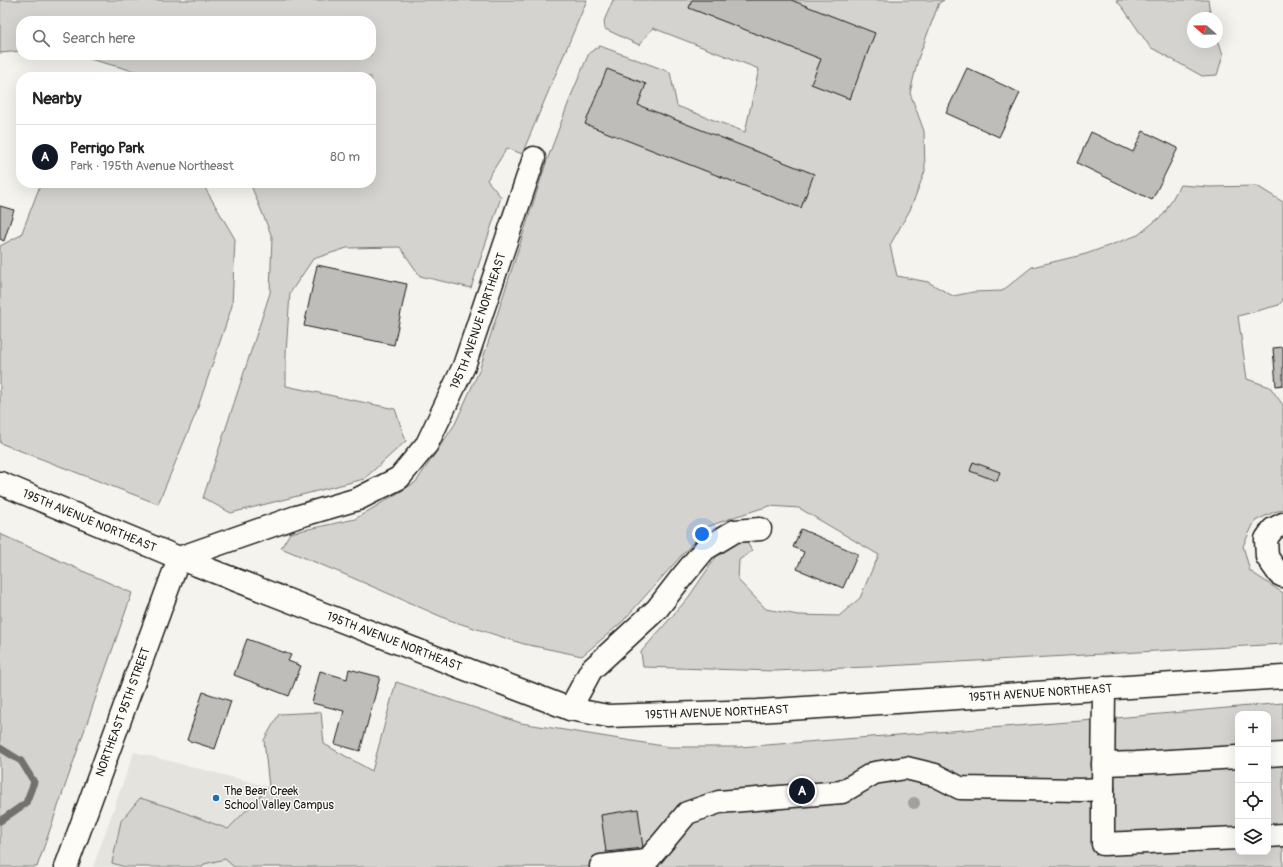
<!DOCTYPE html>
<meta charset="utf-8">
<style>
:root{--surface:#fff;--page:#f6f6f6;--text:#222;--muted:#767676;--line:#e0e0e0;--accent:#111827}
body{margin:0;font-family:Pangolin,sans-serif;background:var(--page);color:var(--text)}
.controls{position:absolute;right:12px;bottom:12px;display:grid;overflow:hidden;border-radius:8px;box-shadow:0 4px 16px #0002}
.controls button{width:36px;height:36px;display:grid;place-items:center;padding:0;border:0;border-bottom:1px solid var(--line);background:var(--surface);color:var(--text);font:20px sans-serif}
.compass{position:absolute;left:1187px;top:12px;width:36px;height:36px;border-radius:50%;background:var(--surface);box-shadow:0 4px 16px #0002;rotate:290deg}
.you{position:absolute;left:702px;top:534px;width:14px;height:14px;margin:-10px;border:3px solid #fff;border-radius:50%;background:#1a73e8;box-shadow:0 0 0 6px #1a73e833}
.badge{display:grid;place-items:center;width:26px;height:26px;border-radius:50%;background:var(--accent);color:#fff;font-size:13px;font-weight:700}
.pin{position:absolute;translate:-50% -50%;border:2px solid #fff;box-shadow:0 1px 4px #0006}
.list{margin:0;padding:0;list-style:none}
h2{display:flex;justify-content:space-between;align-items:center;height:52px;margin:0;padding:0 16px;font-size:17px}
h2 small{font-size:13px;font-weight:400;color:var(--muted)}
.list li{display:grid;grid-template-columns:26px 1fr auto;gap:12px;align-items:center;box-sizing:border-box;height:64px;padding:0 16px;border-top:1px solid var(--line)}
.list b{display:block;font-size:15px;white-space:nowrap}
.list p{margin:0;font-size:13px;white-space:nowrap;color:var(--muted)}
.list em{font-size:13px;font-style:normal;color:var(--muted)}
.icon{flex:none;width:22px;height:22px;fill:none;stroke:currentColor;stroke-width:2;stroke-linecap:round;stroke-linejoin:round}
.map{position:relative;flex:none;width:1283px;height:867px;overflow:hidden}
.search{position:absolute;background:var(--surface);box-shadow:0 4px 16px #0002;left:16px;top:16px;width:360px;height:44px;display:flex;align-items:center;gap:10px;box-sizing:border-box;padding:0 14px;border-radius:16px;color:var(--muted);font-size:15px}
.panel{position:absolute;background:var(--surface);box-shadow:0 4px 16px #0002;left:16px;top:72px;width:360px;height:116px;border-radius:16px}
.map>svg:first-child{display:block}
.built{fill:#e4e3de}
.green{fill:#d4d3cf;stroke:#787876;fill-rule:evenodd}
.lines{fill:none;stroke-linecap:round;stroke-linejoin:round}
.stream{stroke:#72716f;stroke-width:7}
.building{fill:#bebdba;stroke:#1c1c1c}
.minor-casing{stroke:#1c1c1c;stroke-width:25}
.minor{stroke:#fdfcf7;stroke-width:22}
.tree{fill:#a0a09d}
.poi-dot{fill:#1f6fb2;stroke:#fdfcf7;stroke-width:1.5}
.labels{text-anchor:middle;stroke-width:3;stroke-linejoin:round;paint-order:stroke}
.street-label{font-size:12px;fill:#1c1c1c;stroke:#fdfcf7}
.poi-label{font-size:12px;fill:#1c1c1c;stroke:#fdfcf7;text-anchor:start}
</style>
<div class="map">
<svg width="1283" height="867" viewBox="0 0 1283 867">
<rect width="100%" height="100%" fill="#f4f3ee"/>
<filter id="ink" filterUnits="userSpaceOnUse"><feTurbulence type="fractalNoise" baseFrequency=".025" numOctaves="2"/><feDisplacementMap in="SourceGraphic" scale="8" xChannelSelector="R" yChannelSelector="G"/><feConvolveMatrix kernelMatrix="1 2 1 2 8 2 1 2 1" color-interpolation-filters="sRGB"/></filter>
<g filter="url(#ink)">
<!-- built -->
<polygon class="built" points="134,752 361,810 345,867 93,867"/>
<!-- green -->
<g class="green">
<polygon points="0,0 587,0 522,154 507,148 487,180 501,197 471,288 420,276 400,247 347,248 313,259 290,293 286,353 286,386 395,409 406,441 364,479 231,513 203,498 270,293 272,237 250,183 371,183 371,77 156,77 75,55 371,55 371,21 21,21 21,51 0,53"/>
<polygon points="613,0 944,0 939,3 918,59 910,93 924,131 925,171 910,210 890,245 897,276 928,282 953,296 973,292 1002,291 1032,267 1086,254 1138,235 1164,214 1180,185 1209,187 1257,186 1283,202 1283,300 1279,305 1238,316 1247,379 1270,387 1283,405 1283,510 1274,512 1255,521 1243,546 1250,571 1283,593 1283,644 868,667 775,671 643,667 641,652 688,598 716,557 745,539 752,551 739,560 738,580 766,609 798,615 839,616 860,598 871,572 879,555 799,508 769,506 737,516 707,527 622,622 582,656 524,644 449,620 346,575 281,548 290,533 355,519 416,482 455,424 479,371 546,163 571,96 589,53 600,46 670,72 677,106 745,132 759,69 653,28 639,45 605,29 604,21"/>
<polygon points="1116,0 1208,0 1211,18 1193,18 1193,42 1217,42 1217,36 1223,55 1217,75 1202,76 1150,47 1123,8"/>
<polygon points="41,183 202,183 235,239 232,306 196,413 158,504 0,443 0,246 21,235"/>
<polygon points="0,534 132,593 37,867 0,867"/>
<path d="M396,682L521,723L669,747H740L1082,721L1283,703V867H234L225,859L204,864L203,867H125L112,863L121,821L140,798L172,808L228,829L269,787L264,740L279,714L321,712L324,744L372,771ZM1238,714H1268V852H1238Z"/>
</g>
<g class="lines">
<!-- stream -->
<polyline class="stream" points="0,748 21,761 34,782 26,803 0,821"/>
</g>
<!-- building -->
<g class="building">
<polygon points="692,0 791,0 875,33 850,99 811,84 821,59 689,8"/>
<polygon points="967,68 1020,93 999,137 946,113"/>
<polygon points="607,69 646,84 638,105 814,174 801,208 585,124"/>
<polygon points="1143,131 1178,148 1152,200 1077,163 1091,132 1133,152"/>
<polygon points="0,206 14,210 4,241 0,239"/>
<polygon points="317,265 407,284 394,345 304,326"/>
<polygon points="1283,347 1283,385 1276,386 1273,348"/>
<polygon points="973,462 1000,472 997,481 970,471"/>
<polygon points="801,529 858,554 843,588 797,569 804,552 793,547"/>
<polygon points="247,639 291,655 288,661 301,666 289,696 234,675"/>
<polygon points="349,669 380,677 360,751 335,744 344,711 312,703 320,671 347,679"/>
<polygon points="203,692 231,701 215,749 187,740"/>
<polygon points="638,809 643,848 606,852 601,815"/>
</g>
<g class="lines">
<!-- minor casing -->
<g class="minor-casing">
<g id="minor">
<path id="s1" d="M0,483L179,558L515,688L570,709L608,716L758,711L1283,677"/>
<polyline points="1283,524 1273,529 1266,539 1267,557 1279,574 1283,576"/>
<path id="s2" d="M179,558L296,517L358,499L399,478L427,444L464,366L534,158"/>
<polyline points="1104,688 1103,789 1103,844 1238,838"/>
<polyline points="570,709 591,670 657,609 681,578 705,549 735,531 760,529"/>
<polyline points="1268,755 1283,754"/>
<polyline points="1103,764 1136,763 1238,757"/>
<polyline points="1268,836 1283,835"/>
<polyline points="601,866 647,861 687,813 719,802 842,792 874,773 906,768 935,775 960,788 1081,790 1103,789"/>
<path id="s3" d="M66,867L179,558"/>
</g>
</g>
<!-- minor -->
<use href="#minor" class="minor"/>
</g>
<!-- trees -->
<circle class="tree" cx="914" cy="803" r="6"/>
</g>
<!-- markers -->
<circle class="poi-dot" cx="216" cy="798" r="4"/>
<g class="labels">
<!-- street labels -->
<g class="street-label">
<text dy="4" stroke="none"><textPath href="#s2" startOffset="412">195TH AVENUE NORTHEAST</textPath></text>
<text dy="4" stroke="none"><textPath href="#s1" startOffset="97">195TH AVENUE NORTHEAST</textPath></text>
<text dy="4" stroke="none"><textPath href="#s1" startOffset="425">195TH AVENUE NORTHEAST</textPath></text>
<text dy="4" stroke="none"><textPath href="#s1" startOffset="1085">195TH AVENUE NORTHEAST</textPath></text>
<text dy="4" stroke="none"><textPath href="#s3" startOffset="165">NORTHEAST 95TH STREET</textPath></text>
<text dy="4" stroke="none"><textPath href="#s1" startOffset="761">195TH AVENUE NORTHEAST</textPath></text>
</g>
<!-- poi labels -->
<g class="poi-label">
<text x="224" y="795">The Bear Creek<tspan x="224" dy="14">School Valley Campus</tspan></text>
</g>
</g>
</svg>
<div class="controls">
<button>+</button>
<button>−</button>
<button><svg class="icon" aria-label="locate" viewBox="0 0 24 24"><circle cx="12" cy="12" r="6"/><path d="M12 2v4M12 18v4M2 12h4M18 12h4"/></svg></button>
<button><svg class="icon" aria-label="layers" viewBox="0 0 24 24"><path d="M12 4l9 5-9 5-9-5zM3 14l9 5 9-5"/></svg></button>
</div>
<svg class="compass" viewBox="-18 -18 36 36"><path d="M0-13l5 13h-10z" fill="#e53935"/><path d="M0 13l5-13h-10z" fill="#767676"/></svg>
<div class="you"></div>
<div class="pin badge" style="left:802px;top:791px">A</div>
<div class="search"><svg class="icon" aria-label="search" viewBox="0 0 24 24"><circle cx="10" cy="10" r="6"/><path d="M15 15l6 6"/></svg>Search here</div>
<section class="panel">
<h2>Nearby<small></small></h2>
<ul class="list">
<li><span class="badge">A</span><div><b>Perrigo Park</b><p>Park · 195th Avenue Northeast</p></div><em>80 m</em></li>
</ul>
</section>
</div>
